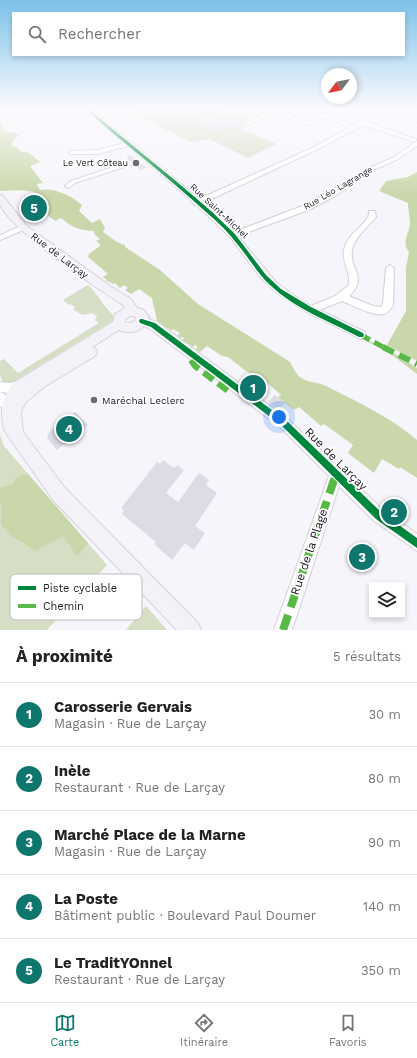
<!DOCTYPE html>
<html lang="fr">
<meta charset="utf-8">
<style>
:root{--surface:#fff;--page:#f6f6f6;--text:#222;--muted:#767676;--line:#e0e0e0;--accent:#0f766e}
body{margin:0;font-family:"Work Sans",sans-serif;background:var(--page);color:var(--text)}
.controls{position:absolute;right:12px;bottom:12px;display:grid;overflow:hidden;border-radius:0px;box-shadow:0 2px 6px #0003}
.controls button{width:36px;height:36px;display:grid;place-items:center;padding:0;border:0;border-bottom:1px solid var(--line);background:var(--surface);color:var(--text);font:20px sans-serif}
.compass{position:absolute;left:321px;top:68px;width:36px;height:36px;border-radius:50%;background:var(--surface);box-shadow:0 2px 6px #0003;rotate:238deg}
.you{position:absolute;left:279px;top:417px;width:14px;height:14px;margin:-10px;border:3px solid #fff;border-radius:50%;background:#1a73e8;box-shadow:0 0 0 6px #1a73e833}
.badge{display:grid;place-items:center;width:26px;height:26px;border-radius:50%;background:var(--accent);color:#fff;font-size:13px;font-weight:700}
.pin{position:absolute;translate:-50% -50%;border:2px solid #fff;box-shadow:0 1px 4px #0006}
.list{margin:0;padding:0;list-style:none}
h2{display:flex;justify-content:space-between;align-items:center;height:52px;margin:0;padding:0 16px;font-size:17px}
h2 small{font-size:13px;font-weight:400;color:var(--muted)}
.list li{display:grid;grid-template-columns:26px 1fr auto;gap:12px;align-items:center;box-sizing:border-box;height:64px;padding:0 16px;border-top:1px solid var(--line)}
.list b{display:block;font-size:15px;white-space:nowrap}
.list p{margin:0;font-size:13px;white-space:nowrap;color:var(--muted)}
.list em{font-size:13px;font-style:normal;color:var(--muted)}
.icon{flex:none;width:22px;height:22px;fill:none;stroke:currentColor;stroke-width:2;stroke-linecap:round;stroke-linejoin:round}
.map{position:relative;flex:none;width:417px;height:630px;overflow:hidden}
.search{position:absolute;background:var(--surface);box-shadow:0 2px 6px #0003;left:12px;right:12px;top:12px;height:44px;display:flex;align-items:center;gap:10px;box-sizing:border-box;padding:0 14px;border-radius:0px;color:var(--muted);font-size:15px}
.sheet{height:372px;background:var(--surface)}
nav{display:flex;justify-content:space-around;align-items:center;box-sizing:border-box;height:56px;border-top:1px solid var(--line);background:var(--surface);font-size:11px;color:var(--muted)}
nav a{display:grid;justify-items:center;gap:2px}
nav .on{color:var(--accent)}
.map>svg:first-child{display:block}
.green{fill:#d6dfc5}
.forest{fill:#c9d7aa}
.building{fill:#dddbe4}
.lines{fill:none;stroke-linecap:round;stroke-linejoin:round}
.minor-tunnel{stroke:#cccbd1;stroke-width:6;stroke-dasharray:6 3;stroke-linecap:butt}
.minor-casing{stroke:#d2d1d7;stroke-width:2}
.major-casing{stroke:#d4d3d6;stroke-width:2}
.minor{fill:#fefefe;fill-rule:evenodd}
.major{fill:#f4f2f8;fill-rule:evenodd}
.quiet-far2{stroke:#58b947;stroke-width:5;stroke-dasharray:10 5;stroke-linecap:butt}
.quiet-far1{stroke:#58b947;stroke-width:6;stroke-dasharray:12 6;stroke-linecap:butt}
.quiet{stroke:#58b947;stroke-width:8;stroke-dasharray:16 8;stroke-linecap:butt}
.cycleway-casing{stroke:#fff;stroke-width:2}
.cycleway{fill:#00873e;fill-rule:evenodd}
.poi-dot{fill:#6c6b71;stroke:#fff;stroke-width:1.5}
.labels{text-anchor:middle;stroke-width:3.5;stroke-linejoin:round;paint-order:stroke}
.far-poi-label{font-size:9px;fill:#222127;stroke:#fff;text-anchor:end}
.far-street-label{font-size:9px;fill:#222127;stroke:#fff}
.street-label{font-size:10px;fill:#222127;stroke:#fff}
.poi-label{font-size:10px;fill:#222127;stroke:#fff;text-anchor:start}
.near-street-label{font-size:12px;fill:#222127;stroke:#fff}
.key{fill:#fff;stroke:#bdbcbe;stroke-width:1}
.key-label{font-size:11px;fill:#222127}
</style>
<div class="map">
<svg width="417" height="630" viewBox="0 0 417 630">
<rect width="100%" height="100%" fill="#f6f5fb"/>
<!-- green -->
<g class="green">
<polygon points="133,108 225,108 257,121 242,129 276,144 248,158 209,139 190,142 127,110"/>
<path d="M88,285C98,294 103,306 113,315L114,320L13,382L3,383L0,375V361L4,359L18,373L99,323L95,320L97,316L92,313L82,315L73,309L75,307L71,304L69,305L63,300Z"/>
<polygon points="0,435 4,446 107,565 47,630 0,630"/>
<polygon points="146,606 167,630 126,630"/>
</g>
<!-- forest -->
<g class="forest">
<path d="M0,120L4,131L20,134L14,139L11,145L18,148L19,151L29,153L40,162L30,166L43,183L37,184L40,190C54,187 72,196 82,205L79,211L92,223L100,219L105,228L103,232L117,242L125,245V247L160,270L198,304L290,362C293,367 296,374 300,377C308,383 318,382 326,386C358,402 390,417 417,440V478L400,467L399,469L382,459L374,473L348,453L353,445L324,424L321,426L299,407L294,410L278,397L281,395L263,379L246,371L228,357L222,356L207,346L200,352L195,349L198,347L195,345L193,347L182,340L184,338L182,337L180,338L177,336L180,333L173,329L170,331V329L167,328L157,321L152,298L139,289L131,294L125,290L128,288L124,285L120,288L115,283L113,284L108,281L104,282L107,280L103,277L108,274L88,257L89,254L100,246V244L96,241L100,239L95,235L94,231C80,231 70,226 61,218L55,221L45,213L47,211L32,196L41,195C29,188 14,191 0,191Z"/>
<path d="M417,172V361L387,345L406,311V268L409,252C401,242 409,235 410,223C410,217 408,210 408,203L379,191L386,181L408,177Z"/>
<polygon points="358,335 399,356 417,368 417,374 388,352 356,336"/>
<polygon points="28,474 88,543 77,556 63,536 35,551 22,542 13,538 1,525 2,506 0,504 0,490 2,487 13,484 18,476"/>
</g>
<!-- building -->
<g class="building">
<polygon points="212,114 229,121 233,119 243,123 231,128 228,126 217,131 198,122 202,120 198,119"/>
<polygon points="129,155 136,159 147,168 140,170 134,165 135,162 132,160 126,160"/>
<polygon points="275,395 285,403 278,410 268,402"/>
<polygon points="75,412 88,425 57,450 47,438 49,432"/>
<polygon points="163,460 174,468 177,465 184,470 166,493 178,502 199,473 209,480 206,485 217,493 195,526 205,533 194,550 185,543 172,560 154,544 156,542 122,514 124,510 121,508 157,462 160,464"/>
</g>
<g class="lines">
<!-- minor-tunnel -->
<polyline class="minor-tunnel" points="131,163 137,161"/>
<!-- minor casing -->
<g class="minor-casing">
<g id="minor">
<polygon points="6,108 13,108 0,116 0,112"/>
<path d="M83,108H89L199,199L312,148L350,127L324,118L306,125L284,116L299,108H307L354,125L384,108H391L387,111L417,118V122L383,113L367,122L416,139V141H412L363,125L316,150L203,203L234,232L305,205L329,192L365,170L394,157L417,141V146L398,159L369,172L335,196L311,209L238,236L275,281L292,294L311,306L335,296L348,286C353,274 341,263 344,250C347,234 362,228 368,217C369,215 369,213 369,211H375L376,217C368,227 355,236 352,250C349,270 369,277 349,296L373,306L381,307L383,304L386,268L390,265L394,268L393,305C391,308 388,313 384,314C374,317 352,305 342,301L319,310L365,332L366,335L365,338L361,339L305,311L276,292L261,278L230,237L197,205H194L189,198L128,146L97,154H70L69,153L72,151L97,150L124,143ZM304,111L319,116L306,121L292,116Z"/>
<polygon points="244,108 251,108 264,114 278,108 285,108 249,125 246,123 247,122 259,116"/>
<polygon points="409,108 414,108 409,113 406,111"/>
<polygon points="131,161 134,163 133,164 75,183 69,188 65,186 71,181"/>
<polygon points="21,226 24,226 28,228 0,240 0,235"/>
<polygon points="142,317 157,322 289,420 384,511 417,534 417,551 374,521 339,486 292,630 274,630 329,476 281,428 149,328 138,324 137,321 138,318"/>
<polygon points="20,381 24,383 26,386 24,389 9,393 0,392 0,382 9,383"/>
<path d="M0,392C6,394 9,399 12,404L10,408L6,409L0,406Z"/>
</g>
</g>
<!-- major casing -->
<g class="major-casing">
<path id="major" d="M0,195L3,196L27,226L110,286L131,299L137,308L144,310L149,317C145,331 132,335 119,330L92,347L95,348L97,352L95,356L44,387L27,401L23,407L21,413L23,432L65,488L198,623L201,630H177L53,500L4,430C0,410 1,397 15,382L113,322L115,314L125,308L123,305C98,289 9,229 0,204C0,202 0,198 0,195ZM131,316L136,317L135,321L130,323L125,322V319Z"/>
</g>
<!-- minor -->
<use href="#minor" class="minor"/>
<!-- major -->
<use href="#major" class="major"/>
<!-- quiet-far2 -->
<polyline class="quiet-far2" points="361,335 385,348"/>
<!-- quiet-far1 -->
<g class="quiet-far1">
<polyline points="383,347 417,364"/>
<polyline points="191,360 195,366 228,391"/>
</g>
<!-- quiet -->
<polyline class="quiet" points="283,630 336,474"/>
<!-- cycleway casing -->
<g class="cycleway-casing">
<g id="cycleway">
<path d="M84,108H87L176,181L211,211L235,234L266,275L281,289L311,307L363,333L364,335L363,337H359C329,321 295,309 270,285C257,273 249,258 238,245C229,233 218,222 206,212C167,176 124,144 84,108Z"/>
<polygon points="140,319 142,319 155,323 288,422 382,513 417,538 417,548 376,519 282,426 151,327 140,323 139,321"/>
</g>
</g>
<!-- cycleway -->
<use href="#cycleway" class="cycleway"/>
</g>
<!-- sky -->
<linearGradient id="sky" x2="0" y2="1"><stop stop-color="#7dc2e9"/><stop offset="0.55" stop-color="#fbfafd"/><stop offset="1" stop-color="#fbfafd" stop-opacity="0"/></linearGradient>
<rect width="417" height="197" fill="url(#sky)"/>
<!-- markers -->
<g class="poi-dot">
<circle cx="136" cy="163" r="4"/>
<circle cx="94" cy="400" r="4"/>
</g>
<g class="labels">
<!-- far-poi labels -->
<g class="far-poi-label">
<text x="128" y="166">Le Vert Côteau</text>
</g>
<!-- far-street labels -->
<g class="far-street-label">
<text transform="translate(338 188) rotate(-30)" y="3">Rue Léo Lagrange</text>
<text transform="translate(219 211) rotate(43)" y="3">Rue Saint-Michel</text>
</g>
<!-- street labels -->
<g class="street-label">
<text transform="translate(60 255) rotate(37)" y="4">Rue de Larçay</text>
</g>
<!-- poi labels -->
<g class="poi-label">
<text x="102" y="404">Maréchal Leclerc</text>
</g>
<!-- near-street labels -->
<g class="near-street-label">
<text transform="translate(336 459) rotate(45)" y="4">Rue de Larçay</text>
<text transform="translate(309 552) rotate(-71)" y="4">Rue de la Plage</text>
</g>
</g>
<!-- legend -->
<rect x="10" y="574" width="132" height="46" rx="6" class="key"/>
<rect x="18" y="586" width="18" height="4" fill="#00873e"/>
<rect x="18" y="604" width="18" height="4" fill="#58b947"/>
<g class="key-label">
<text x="43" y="592">Piste cyclable</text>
<text x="43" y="610">Chemin</text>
</g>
</svg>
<div class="controls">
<button><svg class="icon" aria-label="layers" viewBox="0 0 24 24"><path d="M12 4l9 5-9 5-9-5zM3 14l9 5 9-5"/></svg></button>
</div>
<svg class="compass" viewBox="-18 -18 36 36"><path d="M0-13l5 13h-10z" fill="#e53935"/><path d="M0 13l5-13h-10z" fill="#767676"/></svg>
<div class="you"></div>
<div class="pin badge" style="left:253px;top:388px">1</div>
<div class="pin badge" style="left:394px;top:512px">2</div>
<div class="pin badge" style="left:362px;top:557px">3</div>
<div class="pin badge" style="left:69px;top:429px">4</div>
<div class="pin badge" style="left:34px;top:208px">5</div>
<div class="search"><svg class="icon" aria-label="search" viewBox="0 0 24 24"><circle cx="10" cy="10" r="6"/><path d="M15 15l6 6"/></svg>Rechercher</div>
</div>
<section class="sheet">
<h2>À proximité<small>5 résultats</small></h2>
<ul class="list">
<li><span class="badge">1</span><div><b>Carosserie Gervais</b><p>Magasin · Rue de Larçay</p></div><em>30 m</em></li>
<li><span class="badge">2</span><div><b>Inèle</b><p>Restaurant · Rue de Larçay</p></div><em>80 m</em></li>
<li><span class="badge">3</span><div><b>Marché Place de la Marne</b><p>Magasin · Rue de Larçay</p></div><em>90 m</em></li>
<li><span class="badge">4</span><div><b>La Poste</b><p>Bâtiment public · Boulevard Paul Doumer</p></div><em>140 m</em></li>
<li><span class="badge">5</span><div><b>Le TraditYOnnel</b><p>Restaurant · Rue de Larçay</p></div><em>350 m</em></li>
</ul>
</section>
<nav>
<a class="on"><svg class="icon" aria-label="map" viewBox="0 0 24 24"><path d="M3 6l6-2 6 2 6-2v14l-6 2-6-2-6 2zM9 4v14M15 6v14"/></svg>Carte</a>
<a><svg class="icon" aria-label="directions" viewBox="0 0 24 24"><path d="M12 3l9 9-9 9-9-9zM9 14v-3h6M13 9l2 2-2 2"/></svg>Itinéraire</a>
<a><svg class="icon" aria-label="saved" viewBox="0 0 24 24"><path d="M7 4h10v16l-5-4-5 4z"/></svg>Favoris</a>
</nav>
